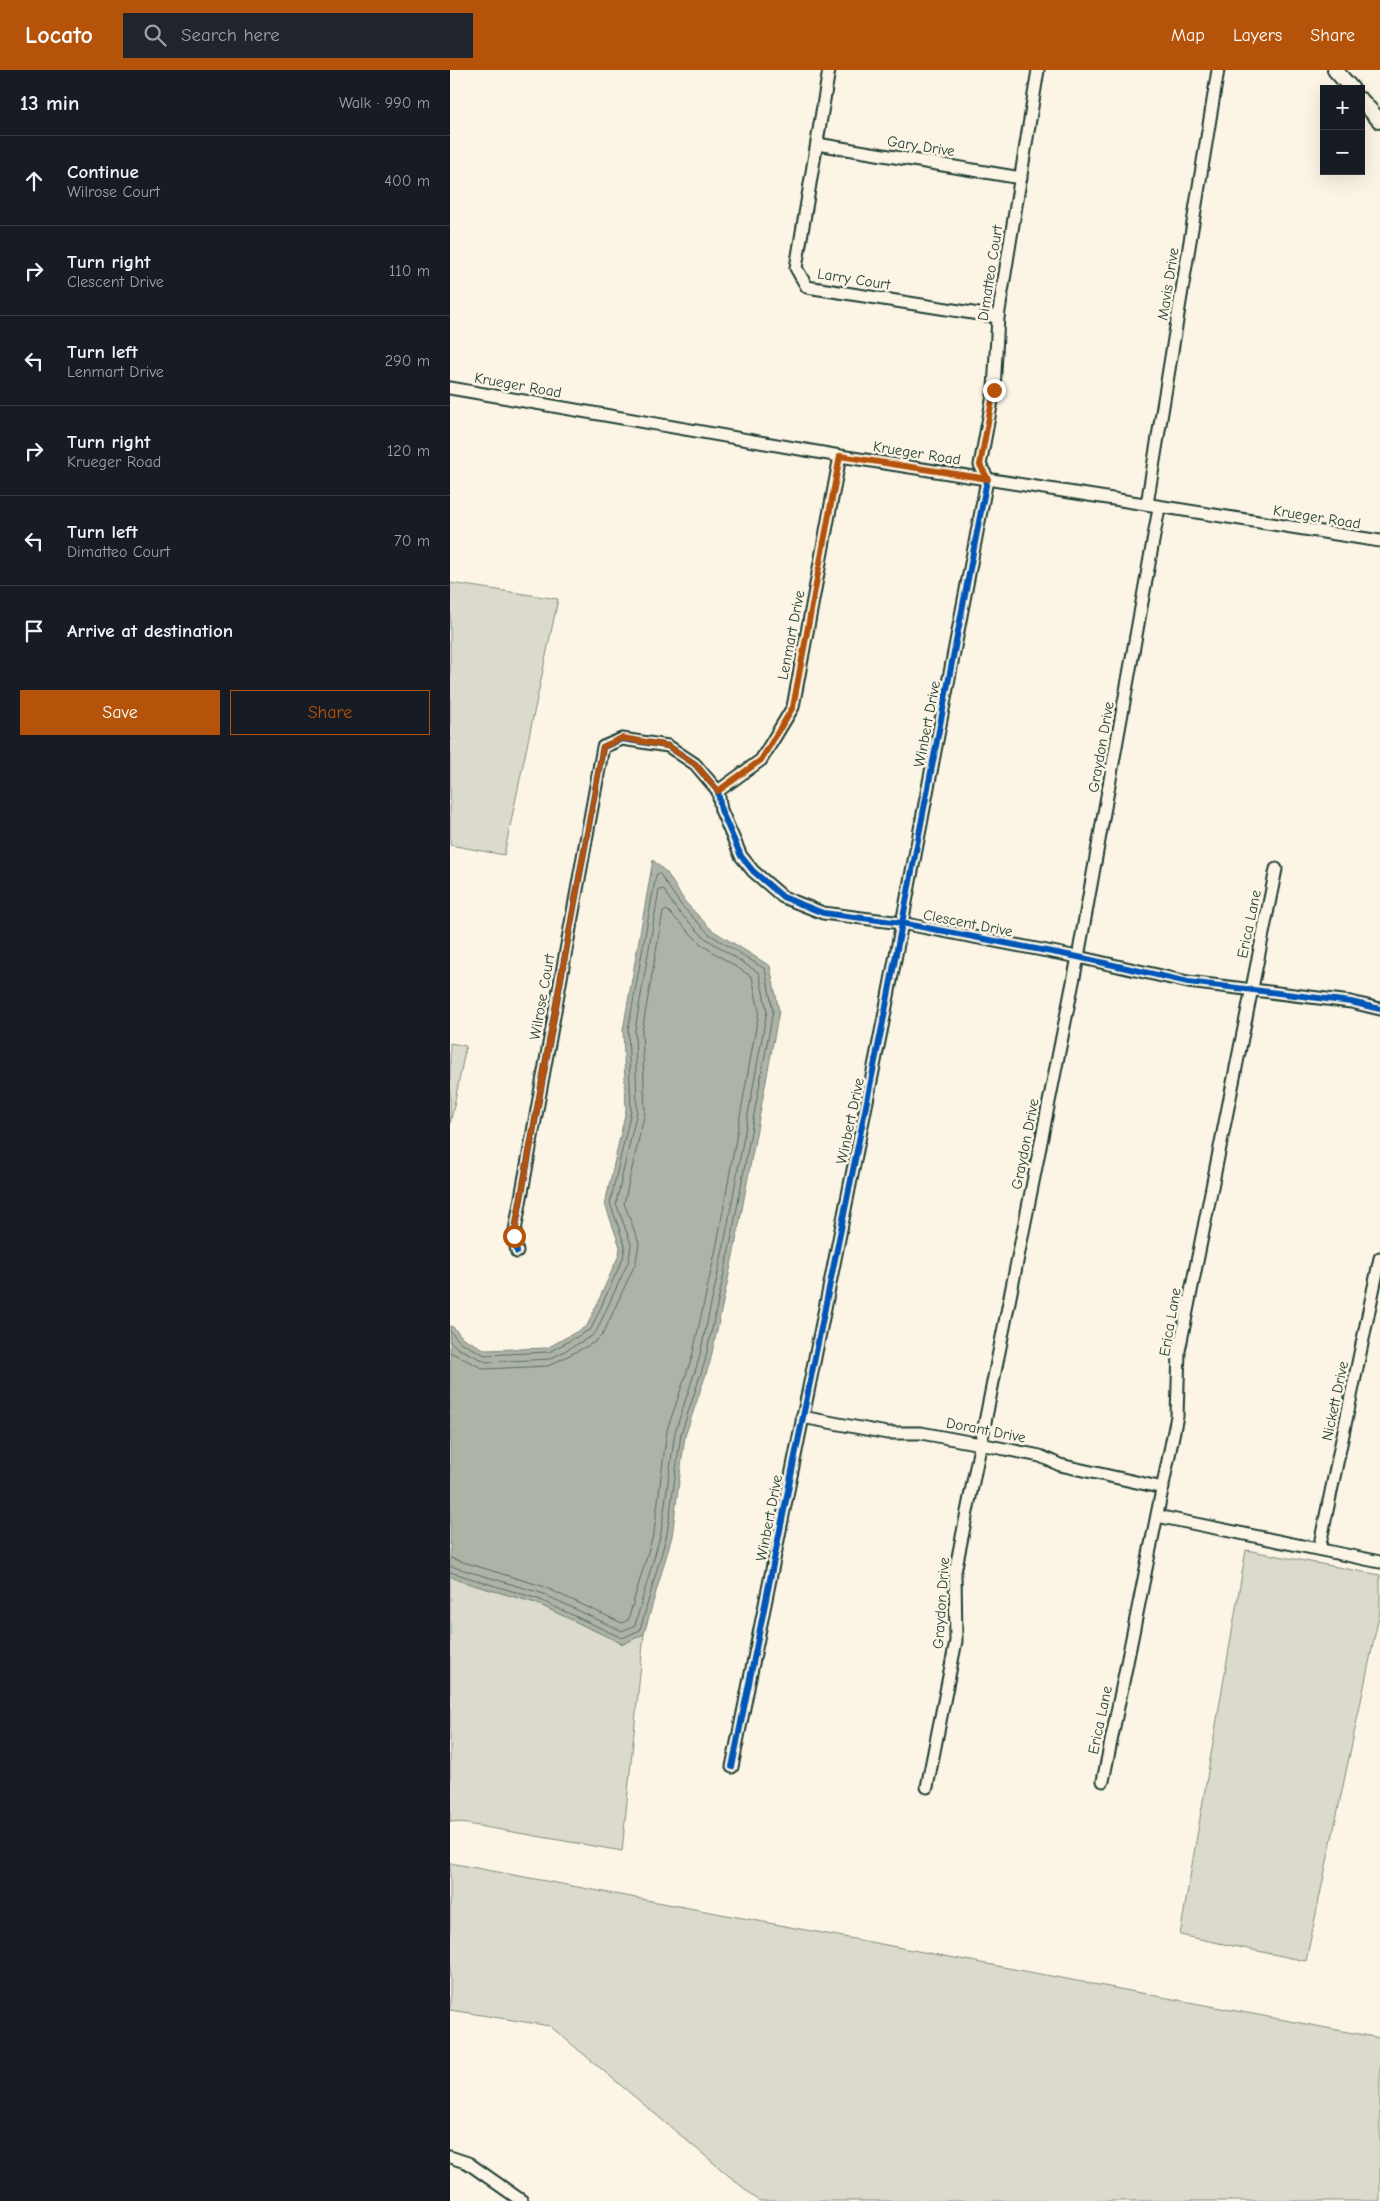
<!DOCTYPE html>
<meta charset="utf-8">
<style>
:root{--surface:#171b24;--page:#20242c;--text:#f1f3f6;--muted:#9ea1a6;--line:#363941;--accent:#b45309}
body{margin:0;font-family:"Comic Neue",sans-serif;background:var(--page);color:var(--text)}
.controls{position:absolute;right:15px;top:15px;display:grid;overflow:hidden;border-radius:0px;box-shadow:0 5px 20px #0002}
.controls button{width:45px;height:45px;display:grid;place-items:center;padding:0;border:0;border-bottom:1px solid var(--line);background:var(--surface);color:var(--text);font:25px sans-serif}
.stop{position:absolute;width:15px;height:15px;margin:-11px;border:4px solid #b45309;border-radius:50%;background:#fff}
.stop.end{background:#b45309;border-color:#fff;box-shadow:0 1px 5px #0008}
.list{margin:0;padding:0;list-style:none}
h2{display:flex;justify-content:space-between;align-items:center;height:65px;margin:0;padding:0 20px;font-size:21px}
h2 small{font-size:16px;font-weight:400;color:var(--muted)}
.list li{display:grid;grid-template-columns:32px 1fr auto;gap:15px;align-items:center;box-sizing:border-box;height:90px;padding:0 20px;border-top:1px solid var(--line)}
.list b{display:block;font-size:19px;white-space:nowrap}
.list p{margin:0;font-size:16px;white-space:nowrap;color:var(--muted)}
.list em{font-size:16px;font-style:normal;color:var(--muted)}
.actions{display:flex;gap:10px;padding:15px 20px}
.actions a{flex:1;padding:11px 0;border:1px solid var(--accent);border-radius:0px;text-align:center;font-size:18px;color:var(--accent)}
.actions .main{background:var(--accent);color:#fff}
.icon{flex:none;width:28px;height:28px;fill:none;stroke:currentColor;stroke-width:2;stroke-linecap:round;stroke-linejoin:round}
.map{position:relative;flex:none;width:930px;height:2131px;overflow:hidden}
header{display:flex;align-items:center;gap:30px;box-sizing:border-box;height:70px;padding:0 25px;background:var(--accent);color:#fff}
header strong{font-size:24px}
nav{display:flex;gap:28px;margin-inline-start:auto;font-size:18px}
.search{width:350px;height:45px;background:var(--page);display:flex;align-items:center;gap:12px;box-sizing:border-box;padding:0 18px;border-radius:0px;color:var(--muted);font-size:19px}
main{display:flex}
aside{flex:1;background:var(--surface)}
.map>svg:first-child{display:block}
.green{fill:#dcdacc;stroke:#7e8c80}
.water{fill:#aeb3a7;stroke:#758479}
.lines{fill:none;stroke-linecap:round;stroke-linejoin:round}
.shore{stroke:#586c62;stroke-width:1}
.minor-casing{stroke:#1f3d34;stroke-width:15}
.major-casing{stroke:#1f3d34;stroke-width:18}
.minor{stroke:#fcf5e5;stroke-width:11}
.major{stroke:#fcf5e5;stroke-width:14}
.cycleway-casing{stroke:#fcf5e5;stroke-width:9}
.cycleway{stroke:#0057b8;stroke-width:6}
.route{stroke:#b45309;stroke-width:6}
.labels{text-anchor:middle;stroke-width:5;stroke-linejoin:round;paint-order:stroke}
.street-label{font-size:15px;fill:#1f3d34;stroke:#fcf5e5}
</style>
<header>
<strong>Locato</strong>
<div class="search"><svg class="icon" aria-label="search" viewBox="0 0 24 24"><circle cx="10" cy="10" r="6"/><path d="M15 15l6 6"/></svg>Search here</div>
<nav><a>Map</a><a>Layers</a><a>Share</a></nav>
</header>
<main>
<aside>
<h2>13 min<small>Walk · 990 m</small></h2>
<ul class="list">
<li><svg class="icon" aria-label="ahead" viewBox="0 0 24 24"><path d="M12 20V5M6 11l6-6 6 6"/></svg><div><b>Continue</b><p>Wilrose Court</p></div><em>400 m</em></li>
<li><svg class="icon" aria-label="right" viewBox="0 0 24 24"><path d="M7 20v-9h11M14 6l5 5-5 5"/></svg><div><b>Turn right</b><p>Clescent Drive</p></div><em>110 m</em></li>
<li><svg class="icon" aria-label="left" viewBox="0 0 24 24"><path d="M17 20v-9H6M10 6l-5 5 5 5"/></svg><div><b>Turn left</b><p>Lenmart Drive</p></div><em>290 m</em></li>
<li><svg class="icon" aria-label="right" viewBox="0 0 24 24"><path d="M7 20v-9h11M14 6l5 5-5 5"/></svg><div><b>Turn right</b><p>Krueger Road</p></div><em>120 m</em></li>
<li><svg class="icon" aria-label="left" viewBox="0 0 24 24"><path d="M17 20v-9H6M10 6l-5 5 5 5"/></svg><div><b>Turn left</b><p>Dimatteo Court</p></div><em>70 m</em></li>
<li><svg class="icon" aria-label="arrive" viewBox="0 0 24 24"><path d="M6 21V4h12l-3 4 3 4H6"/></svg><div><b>Arrive at destination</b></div></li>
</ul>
<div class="actions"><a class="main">Save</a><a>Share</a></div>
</aside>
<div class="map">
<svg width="930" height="2131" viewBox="0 0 930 2131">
<rect width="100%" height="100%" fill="#fcf5e5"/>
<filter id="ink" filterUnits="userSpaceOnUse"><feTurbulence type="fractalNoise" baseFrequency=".02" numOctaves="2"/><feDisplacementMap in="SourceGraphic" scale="10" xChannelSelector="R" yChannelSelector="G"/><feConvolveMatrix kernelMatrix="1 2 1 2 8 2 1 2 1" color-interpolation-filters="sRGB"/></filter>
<g filter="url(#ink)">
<!-- green -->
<g class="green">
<polygon points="0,513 108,529 54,785 0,775"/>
<polygon points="0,973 16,976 0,1055"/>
<polygon points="796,1480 930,1505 930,1541 856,1891 730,1865"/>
<polygon points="0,1506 10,1511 86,1533 173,1574 194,1564 172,1781 0,1751"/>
<polygon points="0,1793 930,1968 930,2131 309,2131 100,1956 0,1940"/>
</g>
<!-- water -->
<polygon class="water" points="203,790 217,803 235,832 262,860 320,896 329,941 285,1177 260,1292 235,1366 222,1466 194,1564 173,1574 86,1533 10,1511 0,1506 0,1256 3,1257 13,1268 36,1280 97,1278 137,1256 169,1185 170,1177 155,1134 176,1040 173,960"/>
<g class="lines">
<!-- shore -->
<g class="shore">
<polyline points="0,1261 10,1272 35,1285 99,1282 141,1259 173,1188 175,1176 160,1133 181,1041 178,960 206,805 209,803 231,835 259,864 315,899 323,941 280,1176 255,1291 231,1364 217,1464 190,1560 172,1568 88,1529 0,1502"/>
<polyline points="0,1271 7,1278 37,1292 100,1289 142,1266 147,1260 179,1190 181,1174 166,1133 187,1041 185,960 209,820 213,819 226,839 255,868 309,903 317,941 274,1175 249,1289 225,1362 211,1463 185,1555 172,1561 91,1523 0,1496"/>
<polyline points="0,1282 34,1299 98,1296 145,1272 153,1264 186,1192 189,1173 174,1133 195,1042 192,961 213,842 217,840 252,875 302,907 309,941 267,1174 242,1287 217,1360 204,1462 178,1550 172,1553 92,1516 0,1488"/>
</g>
<!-- minor casing -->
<g class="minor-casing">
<g id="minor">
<polyline points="379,0 346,198 357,217 548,247"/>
<polyline points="367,74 571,108"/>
<polyline points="0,318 390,386 930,471"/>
<polyline points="538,409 530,395 544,320 548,247 588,0"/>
<polyline points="697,434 768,0"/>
<polyline points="268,721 311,690 343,637 390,386"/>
<polyline points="67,1182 64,1166 153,677 172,669 218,676 245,694 268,721 271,740 291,786 303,801 333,827 373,843 451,853 628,887 738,912 901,932 930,939"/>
<polyline points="352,1347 437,1363 471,1363 530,1374 590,1386 610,1395 713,1418"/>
<polyline points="707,1446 930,1492"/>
<polyline points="869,1479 930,1188"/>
<polyline points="282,1697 434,947 537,410"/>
<polyline points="653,1711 727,1346 729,1281 826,799"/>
<polyline points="477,1717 506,1571 505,1502 628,887 709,438"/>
<polyline points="0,2087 18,2093 72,2131"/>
</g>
</g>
<!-- major casing -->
<g class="major-casing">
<g id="major">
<polyline points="885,0 902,19"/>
<polyline points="911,30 930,51"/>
</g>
</g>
<!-- minor -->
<use href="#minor" class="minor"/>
<!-- major -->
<use href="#major" class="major"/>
<!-- cycleway casing -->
<g class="cycleway-casing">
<g id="cycleway">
<polyline points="67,1182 64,1166 153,677 172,669 218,676 245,694 268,721 271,740 291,786 303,801 333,827 373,843 451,853 628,887 738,912 901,932 930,939"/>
<polyline points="282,1697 434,947 537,410"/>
</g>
</g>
<!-- cycleway -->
<use href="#cycleway" class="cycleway"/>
</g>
</g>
<g class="lines" filter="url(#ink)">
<!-- route -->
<polyline class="route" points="64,1166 153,677 172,668 218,676 245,694 268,721 311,690 343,637 390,386 538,409 530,395 544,320"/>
</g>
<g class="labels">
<!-- street labels -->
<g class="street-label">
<text transform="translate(471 76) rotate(9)" y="5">Gary Drive</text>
<text transform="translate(540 203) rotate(-81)" y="5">Dimatteo Court</text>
<text transform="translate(404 209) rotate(9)" y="5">Larry Court</text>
<text transform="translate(718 214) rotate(-81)" y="5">Mavis Drive</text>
<text transform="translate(68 315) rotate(10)" y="5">Krueger Road</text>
<text transform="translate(467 383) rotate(9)" y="5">Krueger Road</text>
<text transform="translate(867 447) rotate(9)" y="5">Krueger Road</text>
<text transform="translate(341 565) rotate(-79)" y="5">Lenmart Drive</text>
<text transform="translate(477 654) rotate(-79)" y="5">Winbert Drive</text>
<text transform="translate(651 677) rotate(-80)" y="5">Graydon Drive</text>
<text transform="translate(518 853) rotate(11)" y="5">Clescent Drive</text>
<text transform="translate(799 854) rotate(-78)" y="5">Erica Lane</text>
<text transform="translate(92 927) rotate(-80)" y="5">Wilrose Court</text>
<text transform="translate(400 1051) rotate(-78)" y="5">Winbert Drive</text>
<text transform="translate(575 1074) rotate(-79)" y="5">Graydon Drive</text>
<text transform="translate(720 1252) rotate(-80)" y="5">Erica Lane</text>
<text transform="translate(885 1331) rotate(-78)" y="5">Nickett Drive</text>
<text transform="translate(536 1360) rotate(11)" y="5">Dorant Drive</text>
<text transform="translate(319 1448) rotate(-79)" y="5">Winbert Drive</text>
<text transform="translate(491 1533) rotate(-86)" y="5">Graydon Drive</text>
<text transform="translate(650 1650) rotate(-78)" y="5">Erica Lane</text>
</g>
</g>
</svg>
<div class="controls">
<button>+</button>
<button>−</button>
</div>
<div class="stop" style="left:64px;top:1166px"></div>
<div class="stop end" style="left:544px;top:320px"></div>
</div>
</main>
